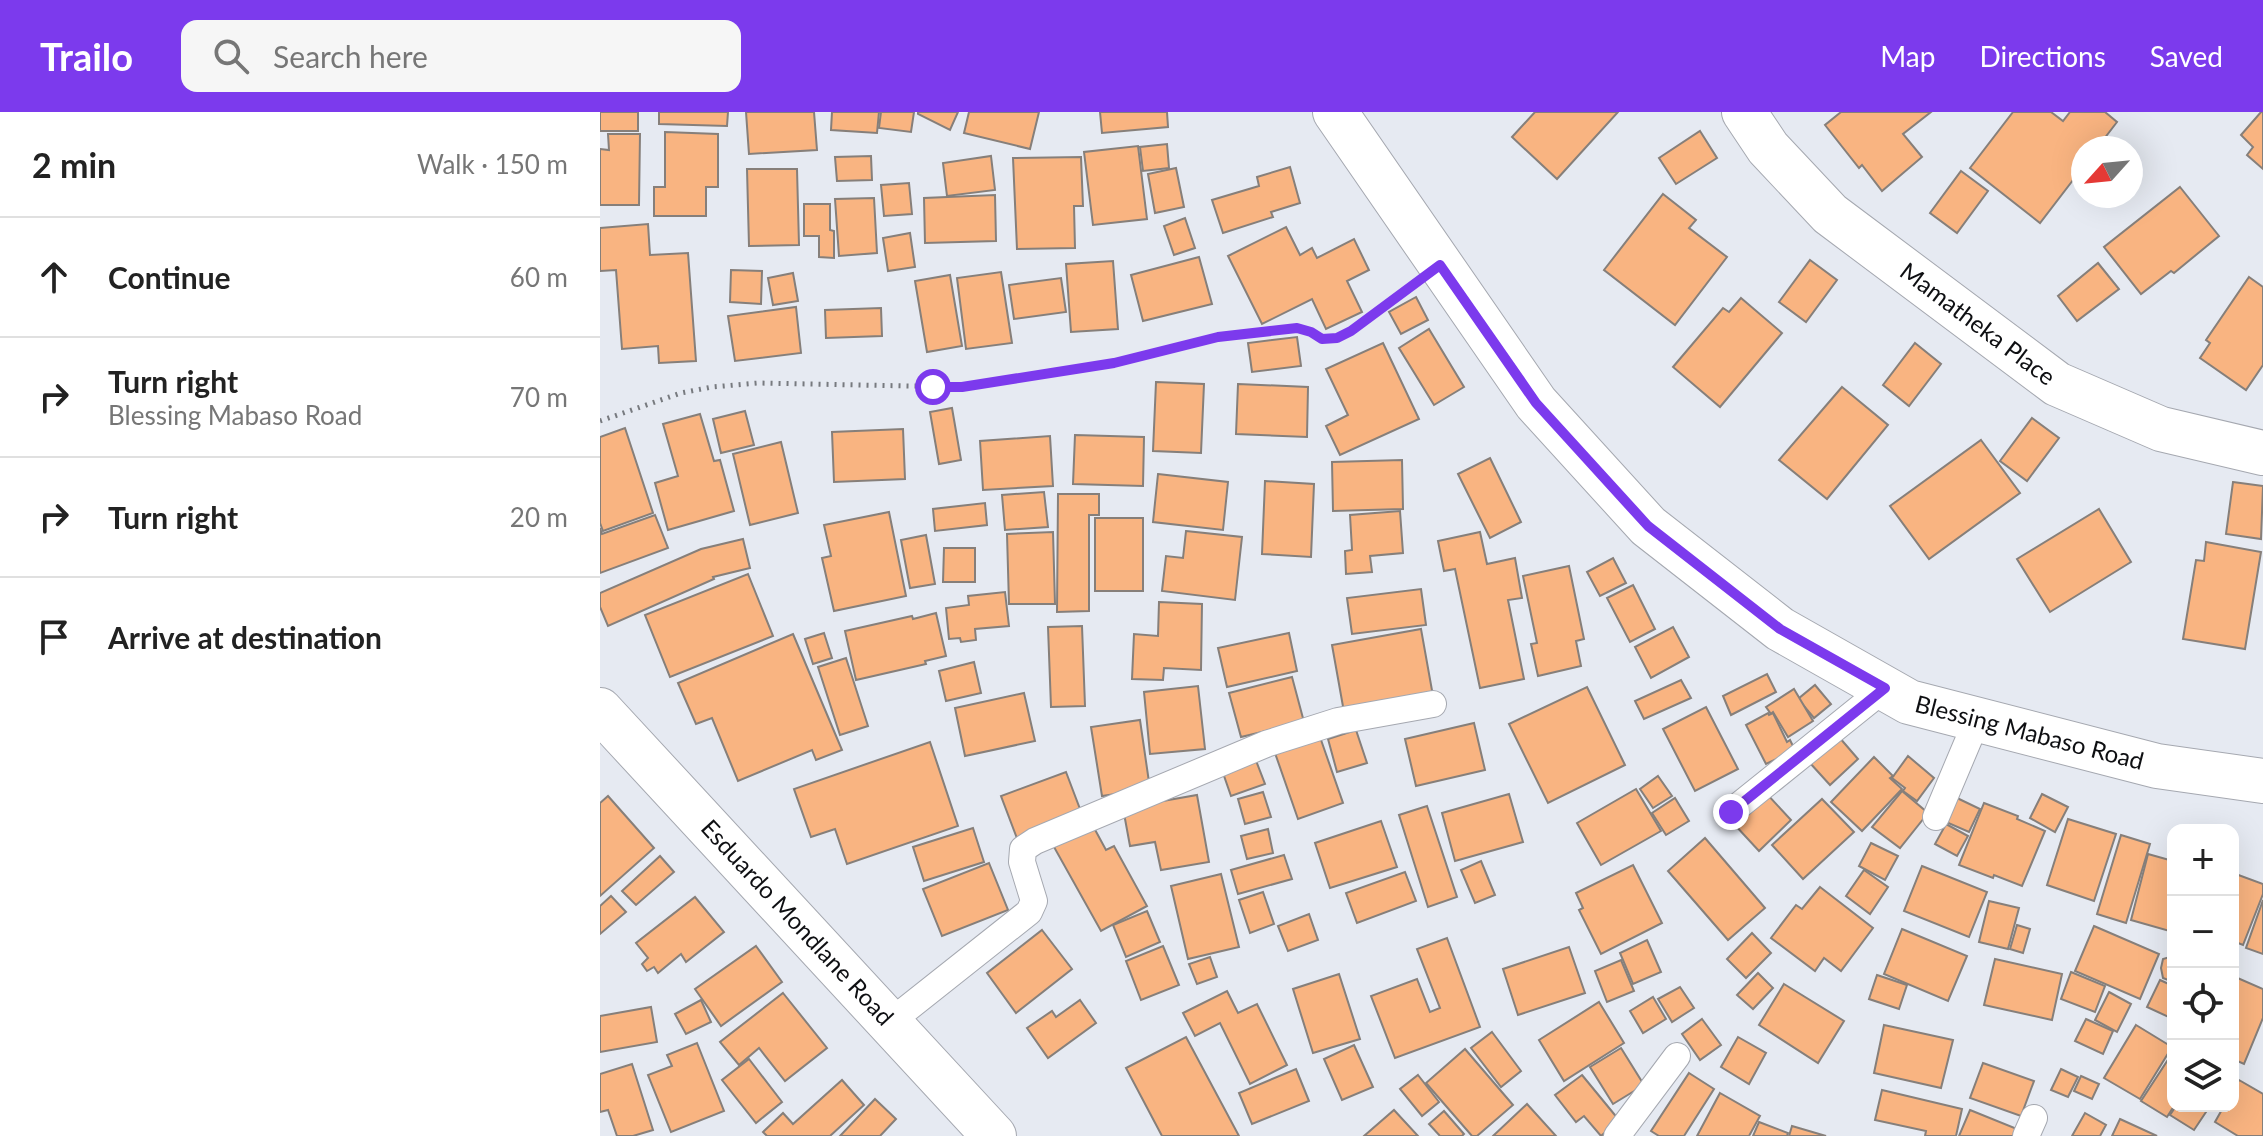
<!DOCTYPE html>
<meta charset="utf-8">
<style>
:root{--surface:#fff;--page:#f6f6f6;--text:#222;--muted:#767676;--line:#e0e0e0;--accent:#7c3aed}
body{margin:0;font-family:Lato,sans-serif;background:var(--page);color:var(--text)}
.controls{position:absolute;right:24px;bottom:24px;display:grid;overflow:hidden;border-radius:16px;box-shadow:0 8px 32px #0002}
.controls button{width:72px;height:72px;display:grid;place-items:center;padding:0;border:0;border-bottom:2px solid var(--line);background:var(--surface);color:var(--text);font:40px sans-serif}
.compass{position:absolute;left:1471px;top:24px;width:72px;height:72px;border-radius:50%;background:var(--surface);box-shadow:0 8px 32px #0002;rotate:243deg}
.stop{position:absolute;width:24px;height:24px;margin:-18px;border:6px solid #7c3aed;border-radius:50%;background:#fff}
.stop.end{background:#7c3aed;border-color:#fff;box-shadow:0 2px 8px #0008}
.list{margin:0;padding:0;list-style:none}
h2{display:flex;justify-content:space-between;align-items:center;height:104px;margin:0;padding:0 32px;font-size:34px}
h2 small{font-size:26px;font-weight:400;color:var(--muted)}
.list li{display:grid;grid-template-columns:52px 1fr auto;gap:24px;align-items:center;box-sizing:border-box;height:120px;padding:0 32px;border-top:2px solid var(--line)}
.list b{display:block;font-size:30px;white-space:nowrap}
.list p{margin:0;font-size:26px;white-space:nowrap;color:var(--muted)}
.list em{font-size:26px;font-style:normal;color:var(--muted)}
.icon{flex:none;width:44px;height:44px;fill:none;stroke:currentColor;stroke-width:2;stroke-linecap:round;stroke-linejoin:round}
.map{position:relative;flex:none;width:1663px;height:1024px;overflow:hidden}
header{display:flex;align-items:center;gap:48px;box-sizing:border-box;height:112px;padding:0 40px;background:var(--accent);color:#fff}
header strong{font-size:38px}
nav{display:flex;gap:44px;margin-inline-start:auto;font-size:28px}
.search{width:560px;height:72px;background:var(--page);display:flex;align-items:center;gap:20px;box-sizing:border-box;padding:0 28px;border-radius:16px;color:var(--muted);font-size:30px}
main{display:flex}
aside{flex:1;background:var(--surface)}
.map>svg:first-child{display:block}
.building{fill:#f9b481;stroke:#867f7a;stroke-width:2}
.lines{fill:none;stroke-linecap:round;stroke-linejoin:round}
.lane-casing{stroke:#a5a8b0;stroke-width:28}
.street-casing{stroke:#a5a8b0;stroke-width:46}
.path{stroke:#777a7f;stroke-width:5;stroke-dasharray:2 6;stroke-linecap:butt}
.lane{stroke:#fff;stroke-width:26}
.street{stroke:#fff;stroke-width:44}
.route{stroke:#7c3aed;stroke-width:10}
.labels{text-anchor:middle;stroke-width:7;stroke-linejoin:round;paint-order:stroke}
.street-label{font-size:24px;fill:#0e0f12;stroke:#e6eaf2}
</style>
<header>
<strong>Trailo</strong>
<div class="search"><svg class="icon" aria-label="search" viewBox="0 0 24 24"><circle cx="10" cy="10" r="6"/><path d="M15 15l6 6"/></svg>Search here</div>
<nav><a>Map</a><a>Directions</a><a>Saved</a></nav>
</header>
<main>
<aside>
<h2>2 min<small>Walk · 150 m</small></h2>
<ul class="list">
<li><svg class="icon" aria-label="ahead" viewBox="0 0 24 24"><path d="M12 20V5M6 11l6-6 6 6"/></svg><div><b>Continue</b></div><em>60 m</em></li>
<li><svg class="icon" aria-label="right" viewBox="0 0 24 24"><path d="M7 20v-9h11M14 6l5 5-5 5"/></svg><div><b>Turn right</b><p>Blessing Mabaso Road</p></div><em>70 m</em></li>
<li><svg class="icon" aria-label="right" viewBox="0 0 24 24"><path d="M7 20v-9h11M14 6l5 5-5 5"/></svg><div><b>Turn right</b></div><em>20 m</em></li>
<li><svg class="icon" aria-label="arrive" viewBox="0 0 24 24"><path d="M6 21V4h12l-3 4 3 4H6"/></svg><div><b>Arrive at destination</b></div></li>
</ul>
</aside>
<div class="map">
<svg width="1663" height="1024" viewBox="0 0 1663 1024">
<rect width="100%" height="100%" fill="#e6eaf2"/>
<!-- building -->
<g class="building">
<rect x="0" y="0" width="38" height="19"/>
<polygon points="59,0 128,0 127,14 59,12"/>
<polygon points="146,0 214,0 217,38 149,42"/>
<polygon points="232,0 279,0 277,21 231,18"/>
<polygon points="281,0 314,0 311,20 279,16"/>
<polygon points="318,0 358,0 350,18 318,2"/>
<polygon points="369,0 439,0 430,37 364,21"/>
<polygon points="500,0 567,0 568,15 502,21"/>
<polygon points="935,0 1018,0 957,67 912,25"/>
<polygon points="1241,0 1331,0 1303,22 1322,45 1282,79 1262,53 1259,56 1225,13"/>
<polygon points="1413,0 1451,0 1463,9 1470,0 1505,0 1517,10 1497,36 1483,36 1483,55 1440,111 1370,56"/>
<polygon points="1661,0 1663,0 1663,57 1647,43 1653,35 1641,23"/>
<polygon points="1100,19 1117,46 1076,72 1059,46"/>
<polygon points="65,20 118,22 118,75 106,75 106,104 54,104 54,75 65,75"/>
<polygon points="8,22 40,22 39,93 0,93 0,37 9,38"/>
<polygon points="567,32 569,56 543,59 540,35"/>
<polygon points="538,34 547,107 493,113 484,40"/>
<polygon points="271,44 272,68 237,69 235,45"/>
<polygon points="391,44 395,78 347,84 343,51"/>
<polygon points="481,45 483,94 474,94 475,136 417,137 413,46"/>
<polygon points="690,55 700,91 671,100 673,105 623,121 612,88 659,74 657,65"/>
<polygon points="576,56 584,95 555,101 548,62"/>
<polygon points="147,57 197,57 199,133 149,134"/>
<polygon points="1361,59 1388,79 1357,121 1330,101"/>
<polygon points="309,71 312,102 284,104 281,73"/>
<polygon points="1580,75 1619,124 1574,161 1571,159 1541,182 1504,135"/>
<polygon points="1063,82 1096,108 1089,116 1127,145 1075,213 1004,158"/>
<polygon points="395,83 396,129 325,131 324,86"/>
<polygon points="274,86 277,141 239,144 235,87"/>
<polygon points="204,92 230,92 230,118 234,119 234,146 219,145 219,124 204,124"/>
<polygon points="585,106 595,136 574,143 564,114"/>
<polygon points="48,112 50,143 88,141 96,249 59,251 58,234 22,237 16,158 0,159 0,116"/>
<polygon points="686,115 700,143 712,136 717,146 754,127 769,158 747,169 762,200 726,217 712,187 662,212 628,144"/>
<polygon points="310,121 315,155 288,159 283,126"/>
<polygon points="599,145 612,192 543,209 531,163"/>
<polygon points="1210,148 1237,168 1206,210 1179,190"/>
<polygon points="513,149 518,217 471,220 466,152"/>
<polygon points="1498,151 1519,177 1477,209 1458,184"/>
<polygon points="131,158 162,159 161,192 130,190"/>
<polygon points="401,160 412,231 366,237 357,166"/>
<polygon points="193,161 198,189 173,193 168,166"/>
<polygon points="350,163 362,234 327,240 315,169"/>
<polygon points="1649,165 1663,175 1663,253 1646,278 1600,246 1610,231 1606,228"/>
<polygon points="461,166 466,200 414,207 409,173"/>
<polygon points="816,185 828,208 801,222 789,200"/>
<polygon points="1141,186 1182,221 1120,295 1073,255 1123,196 1129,200"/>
<polygon points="196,195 201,241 135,249 128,204"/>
<polygon points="281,196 282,224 226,226 225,198"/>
<polygon points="829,217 864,275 834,293 799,236"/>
<polygon points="697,225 701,254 652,260 648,231"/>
<polygon points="783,231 819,307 740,343 726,314 748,303 726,257"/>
<polygon points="1315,231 1341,252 1309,294 1283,273"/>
<polygon points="556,270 604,272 601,341 553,339"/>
<polygon points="638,272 708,275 707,325 636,322"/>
<polygon points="1242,275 1288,313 1227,387 1179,348"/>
<polygon points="352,296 361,348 339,352 330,300"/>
<polygon points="145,299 154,333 121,341 113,307"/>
<polygon points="100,302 114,349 120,348 134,399 68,418 55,371 78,364 63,312"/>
<polygon points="1432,306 1459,326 1427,369 1400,349"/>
<polygon points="25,316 53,401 3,419 0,411 0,325"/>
<polygon points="303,317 305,367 234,370 232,320"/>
<polygon points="475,323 544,325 543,374 473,372"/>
<polygon points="450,324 453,374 383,378 380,329"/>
<polygon points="1381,328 1420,381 1329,447 1290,394"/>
<polygon points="181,330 198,401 150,413 133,342"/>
<polygon points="890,346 921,410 890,426 858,362"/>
<polygon points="802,348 803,397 733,399 732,350"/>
<polygon points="558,362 628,370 623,418 553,410"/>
<polygon points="665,369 714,372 711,445 662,442"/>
<polygon points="1633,370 1663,374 1661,427 1626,422"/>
<polygon points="444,380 448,415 405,418 402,383"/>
<polygon points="458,382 499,382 499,403 489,403 489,499 457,500"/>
<polygon points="385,391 387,413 335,419 333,397"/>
<polygon points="1499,397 1531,450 1450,500 1417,447"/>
<polygon points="800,399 803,441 770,444 772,460 746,462 745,439 752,438 750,403"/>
<polygon points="289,400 306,484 234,499 222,446 231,444 224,413"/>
<polygon points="55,403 68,436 0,461 0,416 2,422"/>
<rect x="495" y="406" width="48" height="73"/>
<polygon points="586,419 642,425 635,488 562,479 566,444 583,446"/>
<polygon points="453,420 455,492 409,492 407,422"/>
<polygon points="880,420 887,452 915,446 922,486 908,488 924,567 880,576 855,457 844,459 838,429"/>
<polygon points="326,423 335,472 310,476 301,428"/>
<polygon points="143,427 150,456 113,465 114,467 8,514 0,495 0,481 101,437"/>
<polygon points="1606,430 1661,440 1645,537 1583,527 1596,448 1604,449"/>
<polygon points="344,436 375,436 375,470 343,470"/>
<polygon points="1013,446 1026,471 1000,484 987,460"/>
<polygon points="969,454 984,527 976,529 981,554 938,564 931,532 937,531 923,464"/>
<polygon points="148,462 173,524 70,565 45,503"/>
<polygon points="1033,473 1055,517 1030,530 1007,486"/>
<polygon points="821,477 826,513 752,522 747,486"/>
<polygon points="405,480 409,514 375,517 376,528 361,530 360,526 349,527 346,496 369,493 368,484"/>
<polygon points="559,490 602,492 601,558 564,556 563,568 532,567 534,522 558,524"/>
<polygon points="336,501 346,544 325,549 326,552 256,568 245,519 312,504 313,507"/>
<polygon points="482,514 485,594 451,595 448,515"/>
<polygon points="1073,515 1089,545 1051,566 1035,535"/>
<polygon points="821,517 833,584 744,600 732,533"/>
<polygon points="224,521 232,546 213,552 205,527"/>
<polygon points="689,521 697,559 627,575 618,536"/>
<polygon points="193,522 242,638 216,648 212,638 138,669 112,606 96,612 78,571"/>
<polygon points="246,546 268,614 240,623 218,555"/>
<polygon points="374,550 381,581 346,589 339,559"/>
<polygon points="1167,562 1176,580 1131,603 1123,584"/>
<polygon points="692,565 704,610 641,625 629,581"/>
<polygon points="1081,568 1091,586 1044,607 1035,589"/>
<polygon points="1215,573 1231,592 1214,606 1198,587"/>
<polygon points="598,574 605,637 550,642 544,580"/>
<polygon points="987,575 1025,653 948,691 909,612"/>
<polygon points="1194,577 1213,609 1188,625 1173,600 1171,602 1166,595"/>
<polygon points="424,581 435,629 365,644 355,596"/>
<polygon points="1106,595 1138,657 1095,679 1063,617"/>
<polygon points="1168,601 1169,603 1173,601 1187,630 1190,628 1195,638 1166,652 1146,613"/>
<polygon points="540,608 550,677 502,684 491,615"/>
<polygon points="874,611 885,658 816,674 805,627"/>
<polygon points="756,618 767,651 737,660 728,627"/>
<polygon points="720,625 743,691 698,707 675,641"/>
<polygon points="1239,625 1258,647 1230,673 1210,651"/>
<polygon points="330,630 358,714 247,752 235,717 211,725 194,677"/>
<polygon points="1308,644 1334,666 1317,689 1303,679 1305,676 1292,666"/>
<polygon points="1274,645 1293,664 1290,666 1302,677 1262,719 1231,690"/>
<polygon points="655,646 665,672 631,684 622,658"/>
<polygon points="466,660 483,705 418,729 401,684"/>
<polygon points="1058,664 1072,684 1053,696 1040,677"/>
<polygon points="1036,677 1061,719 1001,753 977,711"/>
<polygon points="1302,679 1328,701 1300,736 1272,715"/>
<polygon points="663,680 671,705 645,712 638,687"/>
<polygon points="1166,681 1191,708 1159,739 1134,712"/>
<polygon points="909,682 923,730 855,749 842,701"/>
<polygon points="1442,682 1468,695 1455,720 1430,706"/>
<polygon points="597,683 609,750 561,758 555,730 530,734 523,696"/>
<polygon points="8,684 54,736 0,784 0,691"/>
<polygon points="1075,686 1089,709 1066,723 1052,701"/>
<polygon points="1357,686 1380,697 1369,720 1346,710"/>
<polygon points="1222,687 1254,720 1203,767 1172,733"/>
<polygon points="1384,691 1418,704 1417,707 1445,719 1422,774 1394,763 1393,766 1359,753"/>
<polygon points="827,694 857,785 828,795 799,703"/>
<polygon points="1468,707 1516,722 1494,789 1447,773"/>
<polygon points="781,709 797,755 730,776 715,731"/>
<polygon points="1346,712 1368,724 1357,744 1335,732"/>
<polygon points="493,714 506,738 514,734 547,794 501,819 454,735"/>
<polygon points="373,716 384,750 324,769 313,735"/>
<polygon points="668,717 673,741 647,747 641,724"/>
<polygon points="1521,723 1550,732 1526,811 1497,802"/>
<polygon points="1105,726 1165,796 1128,828 1068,759"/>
<polygon points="1271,731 1298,744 1285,768 1259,754"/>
<polygon points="1548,742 1573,749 1573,820 1531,808"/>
<polygon points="684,743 692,767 638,782 631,758"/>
<polygon points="60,744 74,760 36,793 22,779"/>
<polygon points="881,749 895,783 875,791 861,758"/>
<polygon points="389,751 408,798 342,824 323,777"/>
<polygon points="1033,753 1062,811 1001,842 979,798 983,796 976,781"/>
<polygon points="1322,754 1387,780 1369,825 1304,799"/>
<polygon points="1264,758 1288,775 1270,802 1246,784"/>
<polygon points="805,760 816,789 757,811 746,781"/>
<polygon points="1633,761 1663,772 1663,782 1643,833 1633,829"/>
<polygon points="621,762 639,835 588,847 571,774"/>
<polygon points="1220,775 1273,816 1241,859 1224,846 1215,859 1171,826 1196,793 1202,797"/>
<polygon points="663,780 674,812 650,821 639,788"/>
<polygon points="11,784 26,800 0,822 0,794"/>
<polygon points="95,785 124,820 86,850 81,842 58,861 54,855 47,859 42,852 48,846 36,831"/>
<polygon points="1663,788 1663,842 1646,836"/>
<polygon points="1389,789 1419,796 1408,837 1379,830"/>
<polygon points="547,799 560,830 526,845 513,813"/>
<polygon points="709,802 718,828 688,839 678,814"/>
<polygon points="1417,813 1430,817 1423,841 1410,837"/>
<polygon points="1494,814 1559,842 1540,887 1475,859"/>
<polygon points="1302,817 1367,844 1348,889 1284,862"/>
<polygon points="442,818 472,857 416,901 387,861"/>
<polygon points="1152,821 1171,841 1146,866 1127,847"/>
<polygon points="847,826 880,915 795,946 771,884 817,867 830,900 840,896 817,837"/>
<polygon points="1047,828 1061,860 1033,872 1020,841"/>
<polygon points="156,834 182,870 121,914 95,877"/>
<polygon points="563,834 579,873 541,888 526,849"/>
<polygon points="969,835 985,881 918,903 903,857"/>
<polygon points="1573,844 1573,870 1563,866 1561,856 1563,847"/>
<polygon points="610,845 617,865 597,872 589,852"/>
<polygon points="1395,847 1462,862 1452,908 1384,893"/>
<polygon points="1021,848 1034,879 1007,890 995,859"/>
<polygon points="1471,860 1505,874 1495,900 1461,887"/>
<polygon points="1158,861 1173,876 1153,897 1137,883"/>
<polygon points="739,862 760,927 713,941 693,877"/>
<polygon points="1277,863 1307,873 1299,897 1269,887"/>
<polygon points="1633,864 1663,877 1663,906 1644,952 1633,947"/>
<polygon points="1560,868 1573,874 1573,907 1547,895"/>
<polygon points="1184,872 1244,909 1218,951 1159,913"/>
<polygon points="1080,875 1094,896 1072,910 1058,887"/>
<polygon points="627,879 638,901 657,892 687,953 650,972 620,911 595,924 583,901"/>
<polygon points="1509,880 1531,892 1517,920 1495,908"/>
<polygon points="183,881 227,936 185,969 159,936 139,953 120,930"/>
<polygon points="1053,885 1066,907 1043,921 1030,899"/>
<polygon points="101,888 111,910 86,922 75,902"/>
<polygon points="480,888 496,911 448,946 427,916 452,899 456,905"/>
<polygon points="999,890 1024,931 964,969 939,928"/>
<polygon points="51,895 57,930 0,940 0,904"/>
<polygon points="1102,907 1121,933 1100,948 1082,922"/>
<polygon points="1486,907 1513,919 1503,942 1475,929"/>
<polygon points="1284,913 1353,928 1341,976 1274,961"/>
<polygon points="1536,913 1572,935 1540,987 1504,966"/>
<polygon points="892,920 921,959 901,975 871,936"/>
<polygon points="586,925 639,1024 562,1024 526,956"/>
<polygon points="1138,925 1166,941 1149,972 1121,955"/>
<polygon points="97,931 124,999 71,1020 48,963 72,954 67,943"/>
<polygon points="754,933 773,975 742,988 724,947"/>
<polygon points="1021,936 1044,973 1013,992 990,955"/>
<polygon points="865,937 913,993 877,1024 872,1024 826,971"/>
<polygon points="1573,940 1574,994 1567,1005 1541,989"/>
<polygon points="149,947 182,990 156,1011 122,968"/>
<polygon points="1383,951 1434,969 1421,1004 1370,986"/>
<polygon points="32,952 53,1018 33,1024 17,1024 8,998 0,1000 0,962"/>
<polygon points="696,957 709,989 652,1012 639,981"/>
<polygon points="1461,957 1478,965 1468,985 1451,978"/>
<polygon points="1089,961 1114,977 1084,1024 1059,1024 1051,1019"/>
<polygon points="818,963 839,990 822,1004 800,977"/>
<polygon points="982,963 1019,1008 1001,1024 984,1004 976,1010 955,983"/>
<polygon points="1481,964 1499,972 1492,987 1474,979"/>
<polygon points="242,968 264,993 230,1024 167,1024 163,1020 183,1001 193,1012"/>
<polygon points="1639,968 1663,982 1663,1024 1638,1024 1615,1010 1624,994 1633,994 1633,978"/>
<polygon points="1282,978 1362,997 1356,1024 1325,1024 1326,1019 1275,1008"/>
<polygon points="1120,981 1160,1004 1149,1024 1097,1024"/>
<polygon points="275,987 296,1007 280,1024 240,1024"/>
<polygon points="927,992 956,1024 893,1024"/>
<polygon points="1576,994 1610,994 1594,1018 1570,1003"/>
<polygon points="794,998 818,1024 764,1024"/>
<polygon points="1370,998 1422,1019 1420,1024 1359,1024"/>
<polygon points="844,999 864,1022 862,1024 840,1024 829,1012"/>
<polygon points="1485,1001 1506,1013 1500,1024 1472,1024"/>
<polygon points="1520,1007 1557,1024 1512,1024"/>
<polygon points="1159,1010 1188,1021 1187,1024 1153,1024"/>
<polygon points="1192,1014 1226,1024 1189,1024"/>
</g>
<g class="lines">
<!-- lane casing -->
<g class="lane-casing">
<g id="lane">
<polyline points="1131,700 1285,576"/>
<polyline points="1336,705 1377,608"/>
<polyline points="289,911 429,800 434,789 422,750 423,737 435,729 666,632 738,609 833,592"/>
<polyline points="1017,1024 1077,944"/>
<polyline points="1426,1024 1434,1006"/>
</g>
</g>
<!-- street casing -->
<g class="street-casing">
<g id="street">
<path id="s1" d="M735,0L936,291L1048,414L1180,517L1309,590L1557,654L1663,669"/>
<path id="s2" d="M1144,0L1168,36L1230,102L1457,272L1561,317L1663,341"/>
<path id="s3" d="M0,598L394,1024"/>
</g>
</g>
<!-- path -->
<polyline class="path" points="0,309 81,281 112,275 158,271 362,275 514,251 618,225 697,216 711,220 722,227 737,226 751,219 800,183"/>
<!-- lane -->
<use href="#lane" class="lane"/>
<!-- street -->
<use href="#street" class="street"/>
</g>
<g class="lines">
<!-- route -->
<polyline class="route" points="333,275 362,275 514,251 618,225 697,216 711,220 722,227 737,226 751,219 840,153 936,291 1048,414 1180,517 1285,576 1131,700"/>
</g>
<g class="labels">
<!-- street labels -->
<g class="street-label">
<text dy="8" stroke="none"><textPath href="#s2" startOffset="318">Mamatheka Place</textPath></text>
<text dy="8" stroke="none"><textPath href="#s1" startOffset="960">Blessing Mabaso Road</textPath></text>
<text dy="8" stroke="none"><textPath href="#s3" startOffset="290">Esduardo Mondlane Road</textPath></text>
</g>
</g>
</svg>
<div class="controls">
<button>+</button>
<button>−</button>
<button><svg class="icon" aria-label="locate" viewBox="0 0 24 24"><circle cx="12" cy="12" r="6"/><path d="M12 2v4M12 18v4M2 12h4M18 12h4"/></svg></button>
<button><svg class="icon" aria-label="layers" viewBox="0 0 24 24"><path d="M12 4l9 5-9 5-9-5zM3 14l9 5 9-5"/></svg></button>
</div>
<svg class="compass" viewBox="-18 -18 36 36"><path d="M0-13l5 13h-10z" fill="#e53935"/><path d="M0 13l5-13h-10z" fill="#767676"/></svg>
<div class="stop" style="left:333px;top:275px"></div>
<div class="stop end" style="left:1131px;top:700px"></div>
</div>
</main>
